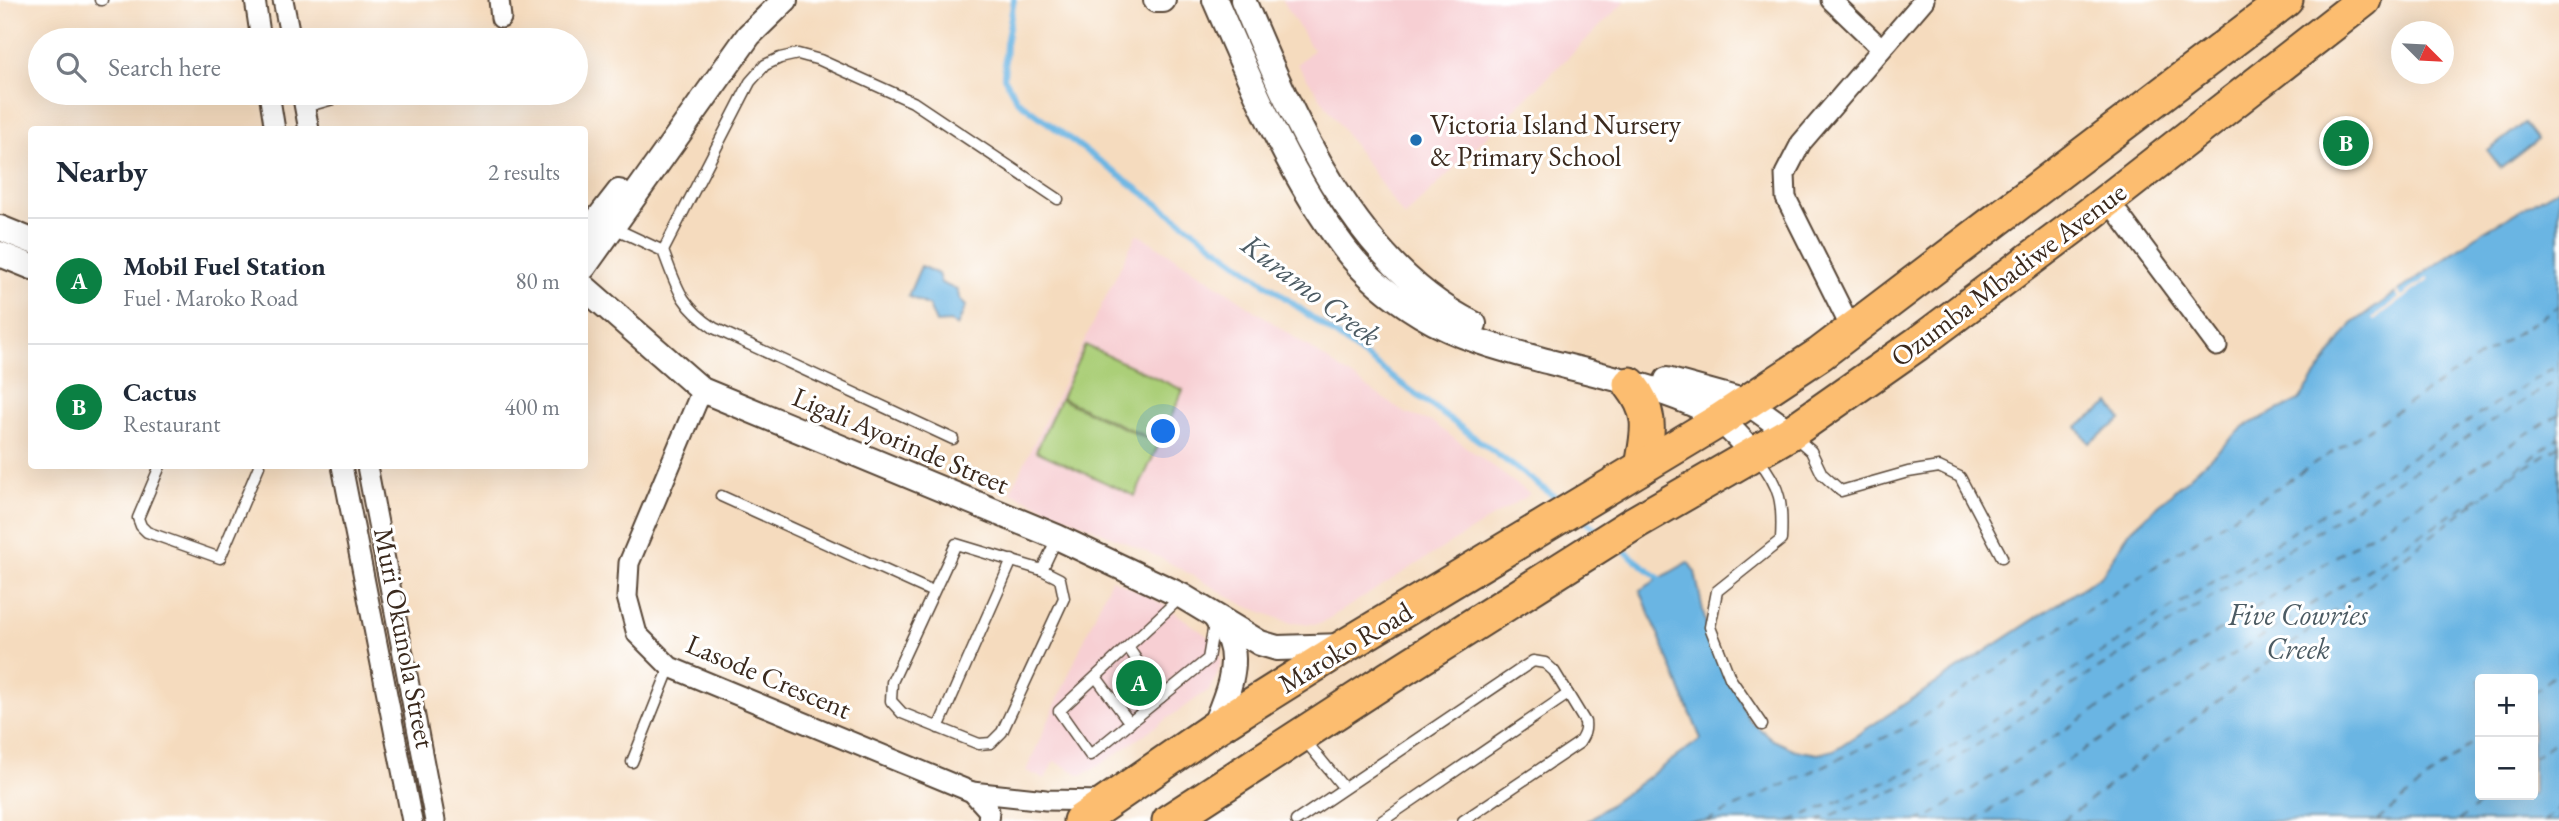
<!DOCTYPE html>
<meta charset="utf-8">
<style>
:root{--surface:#fff;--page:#f6f6f7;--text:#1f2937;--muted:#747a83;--line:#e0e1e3;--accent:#0b8043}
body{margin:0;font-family:"EB Garamond",serif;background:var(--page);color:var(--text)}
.controls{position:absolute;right:21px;bottom:21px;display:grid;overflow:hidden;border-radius:7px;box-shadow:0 7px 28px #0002}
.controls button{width:63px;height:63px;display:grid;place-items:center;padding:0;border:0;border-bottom:2px solid var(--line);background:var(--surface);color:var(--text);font:35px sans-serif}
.compass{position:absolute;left:2391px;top:21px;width:63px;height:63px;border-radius:50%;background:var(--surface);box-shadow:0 7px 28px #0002;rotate:114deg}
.you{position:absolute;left:1164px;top:432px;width:24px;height:24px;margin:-18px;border:5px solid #fff;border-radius:50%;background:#1a73e8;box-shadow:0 0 0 10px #1a73e833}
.badge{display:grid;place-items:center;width:46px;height:46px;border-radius:50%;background:var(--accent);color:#fff;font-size:23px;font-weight:700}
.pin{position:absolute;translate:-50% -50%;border:4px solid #fff;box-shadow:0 2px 7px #0006}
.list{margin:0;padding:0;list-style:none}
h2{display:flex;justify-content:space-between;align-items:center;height:91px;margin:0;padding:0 28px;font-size:30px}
h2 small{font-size:23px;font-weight:400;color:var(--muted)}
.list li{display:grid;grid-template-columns:46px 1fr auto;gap:21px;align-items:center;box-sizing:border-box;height:126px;padding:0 28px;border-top:2px solid var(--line)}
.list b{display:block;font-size:26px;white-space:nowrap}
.list p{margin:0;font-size:23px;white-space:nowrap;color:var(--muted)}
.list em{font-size:23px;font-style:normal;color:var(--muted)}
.icon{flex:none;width:38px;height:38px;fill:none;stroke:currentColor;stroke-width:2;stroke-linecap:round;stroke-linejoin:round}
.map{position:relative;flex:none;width:2559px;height:821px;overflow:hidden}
.search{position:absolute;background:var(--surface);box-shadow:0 7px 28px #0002;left:28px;top:28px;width:560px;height:77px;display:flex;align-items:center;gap:18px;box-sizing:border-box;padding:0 24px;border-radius:38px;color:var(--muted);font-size:26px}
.panel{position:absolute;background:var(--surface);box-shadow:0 7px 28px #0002;left:28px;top:126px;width:560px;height:343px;border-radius:7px}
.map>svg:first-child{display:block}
.built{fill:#f7cfd3}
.green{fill:#abcf78;stroke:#737c4b;stroke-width:2}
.water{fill:#6bb5e3;stroke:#537080;stroke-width:2;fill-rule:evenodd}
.pier{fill:#f5dbbe}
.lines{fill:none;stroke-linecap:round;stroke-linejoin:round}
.stream{stroke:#6bb5e3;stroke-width:6}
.ferry{stroke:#4c5b63;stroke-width:2;stroke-dasharray:9 7;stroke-linecap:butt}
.service-casing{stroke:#574536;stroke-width:13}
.minor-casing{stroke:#574536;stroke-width:23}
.tertiary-casing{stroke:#574536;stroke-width:28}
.trunk-casing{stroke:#574536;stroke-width:37}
.service{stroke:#fff;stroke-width:10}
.minor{stroke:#fff;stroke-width:19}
.tertiary{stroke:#fff;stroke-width:24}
.trunk{stroke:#fcbd6f;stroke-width:33}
.poi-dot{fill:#1f6fb2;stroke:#fff;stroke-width:2.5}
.labels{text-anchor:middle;stroke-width:6;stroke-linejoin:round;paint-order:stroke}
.poi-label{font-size:28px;fill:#3b2a1e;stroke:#fff;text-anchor:start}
.street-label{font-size:28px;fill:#3b2a1e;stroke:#fff}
.water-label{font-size:30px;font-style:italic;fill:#4c5b63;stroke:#fff}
</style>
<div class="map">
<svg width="2559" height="821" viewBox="0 0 2559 821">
<rect width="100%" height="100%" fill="#fff"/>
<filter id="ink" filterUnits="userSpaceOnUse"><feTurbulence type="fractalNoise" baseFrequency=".0143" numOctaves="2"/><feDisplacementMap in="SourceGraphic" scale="14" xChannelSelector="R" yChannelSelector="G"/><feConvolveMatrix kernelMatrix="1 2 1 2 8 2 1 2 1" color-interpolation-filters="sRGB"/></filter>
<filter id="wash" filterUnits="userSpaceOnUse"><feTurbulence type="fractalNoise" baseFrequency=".00686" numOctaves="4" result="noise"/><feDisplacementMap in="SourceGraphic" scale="28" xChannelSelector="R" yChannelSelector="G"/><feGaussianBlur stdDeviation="1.57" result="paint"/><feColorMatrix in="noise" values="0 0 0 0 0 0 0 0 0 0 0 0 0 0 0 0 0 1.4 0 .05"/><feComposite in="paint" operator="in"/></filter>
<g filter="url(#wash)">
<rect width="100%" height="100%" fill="#f5dbbe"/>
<!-- built -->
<g class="built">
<polygon points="1282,0 1623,0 1625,2 1404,217 1297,64 1313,50"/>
<polygon points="1137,233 1225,290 1405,413 1432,422 1530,494 1320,624 1291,623 1246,606 1163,559 1010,492"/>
<polygon points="1111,579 1147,595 1169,608 1206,635 1219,648 1221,661 1217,676 1209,690 1094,769 1081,775 1054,761 1045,779 1026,771"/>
</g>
<!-- green -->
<g class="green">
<polygon points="1085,345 1183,390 1160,443 1061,398"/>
<polygon points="1060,399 1159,444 1135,496 1036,451"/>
</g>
<!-- water -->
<g class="water">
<polygon points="2524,123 2537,140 2501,168 2488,151"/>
<path d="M2559,188V821H1587L1701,739L1640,590L1688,562L1695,572L1706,625L1749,720L1773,740L1795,750L1818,754L1834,750L2102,575L2130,531L2245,426L2299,400L2352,324L2482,232ZM2480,679H2533V795H2480Z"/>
<polygon points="921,266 938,274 941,283 957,290 960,300 966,306 957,326 950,322 936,323 929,306 908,296"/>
<polygon points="2110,403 2121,420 2089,443 2077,427"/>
</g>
<!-- pier -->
<polygon class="pier" points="2427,278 2429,280 2374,320 2372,318 2399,298 2395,293 2398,291 2402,296"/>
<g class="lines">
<!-- stream -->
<g class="stream">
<polyline points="1014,0 1006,44 1004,77 1017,100 1562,502"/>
<polyline points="1579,516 1601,533"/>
<polyline points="1618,546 1660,579"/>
</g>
<!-- ferry -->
<g class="ferry">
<polyline points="2504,479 2559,437"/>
<polyline points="2533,693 2559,671"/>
<polyline points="2533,759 2559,738"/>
<polyline points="1706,821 1905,728 2559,306"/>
<polyline points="1790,821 1918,768 2559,364"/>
<polyline points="1817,821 1923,779 2559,379"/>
<polyline points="1916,821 1930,816 2559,414"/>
<polyline points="1973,821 2559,446"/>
<polyline points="2063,821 2483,496"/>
<polyline points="2377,821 2480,736"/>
<polyline points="2459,821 2491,795"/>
<polyline points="2544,821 2559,808"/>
</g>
</g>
</g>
<g filter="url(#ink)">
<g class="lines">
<!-- service casing -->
<g class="service-casing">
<g id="service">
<polyline points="100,0 102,0"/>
<polyline points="305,107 354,93"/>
<path d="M614,228L663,251C677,287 680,305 714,328L953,439"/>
<polyline points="663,251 750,82 765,65 780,58 798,54 820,60 913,102 1058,199"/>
<polyline points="1795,437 1811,451 1822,474 1841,491 1908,472 1939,467 1960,477 2002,557"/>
<path d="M1758,459C1781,487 1783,504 1781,540L1717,591L1710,627L1730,678L1762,725"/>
<polyline points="160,466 138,518 141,526 147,532 220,558 259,466"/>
<polyline points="721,496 933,592"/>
<polygon points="956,544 1042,570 1060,579 1064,598 1002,732 991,743 979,744 902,713 891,701 892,682"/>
<polyline points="1042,570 1057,538"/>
<polyline points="1182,596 1059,711 1090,755 1208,659 1214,624"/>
<polyline points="1128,647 1161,697"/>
<polyline points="1096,677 1130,723"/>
<polyline points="938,728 1012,560"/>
<polyline points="1303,738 1344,788"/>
<polyline points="632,762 670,667"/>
<path d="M1296,821L1533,661L1545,663L1554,671L1585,722C1586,731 1584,735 1579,743L1463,821"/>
<polyline points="1382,821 1568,694"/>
</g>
</g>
<!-- minor casing -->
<g class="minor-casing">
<g id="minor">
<polyline points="255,0 261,40"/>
<polyline points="283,0 291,40"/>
<polyline points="499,0 501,18"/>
<polyline points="1831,0 1881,48"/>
<polyline points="269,93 275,130"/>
<polyline points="302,93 309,130"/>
<polyline points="2108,200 2217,346"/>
<polyline points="1852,330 1786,198 1785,174 1801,143 1924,0"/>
<polyline points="702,390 629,563 627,597 637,634 670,667 972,792 989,811 988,821"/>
<polyline points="342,466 412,821"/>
<polyline points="367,466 435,821"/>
<polyline points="972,792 1046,800 1106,801"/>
</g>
</g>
<!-- tertiary casing -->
<g class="tertiary-casing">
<g id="tertiary">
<polyline points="1156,0 1163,0"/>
<path d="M1215,0C1252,85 1289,175 1345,249C1365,275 1393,298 1421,315C1461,339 1506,350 1550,362C1595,374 1686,392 1720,420C1733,430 1743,443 1754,454"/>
<path d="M1243,0C1291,115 1355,266 1474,324"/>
<polyline points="0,228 32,241"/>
<polyline points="584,237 619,192"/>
<polyline points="0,254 32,267"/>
<polyline points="584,267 749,35 785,0"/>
<polyline points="584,287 702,390 1057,537 1182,596 1260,643 1277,648 1344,646"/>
<polyline points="1667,380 1747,402 1790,433"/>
<path d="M1213,729C1223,704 1240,669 1230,642C1227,633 1221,626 1216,618"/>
</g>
</g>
<!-- trunk casing -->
<g class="trunk-casing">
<g id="trunk">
<path d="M1630,384C1654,415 1648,431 1642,467"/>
<polyline points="1080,821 1213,729 1345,646 1720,420 1820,354 2286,0"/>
<polyline points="1169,821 1389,678 1636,522 1790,433 1917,344 2076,225 2364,0"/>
</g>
</g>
<!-- service -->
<use href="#service" class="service"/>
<!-- minor -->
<use href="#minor" class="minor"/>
<!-- tertiary -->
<use href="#tertiary" class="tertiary"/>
<!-- trunk -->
<use href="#trunk" class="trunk"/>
</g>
</g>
<!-- markers -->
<circle class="poi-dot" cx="1416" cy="140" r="7"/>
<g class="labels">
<!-- poi labels -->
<g class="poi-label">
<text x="1430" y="134">Victoria Island Nursery<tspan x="1430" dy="32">&amp; Primary School</tspan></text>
</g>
<!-- street labels -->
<g class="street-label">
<text transform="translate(2008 274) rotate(-37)" y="10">Ozumba Mbadiwe Avenue</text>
<text transform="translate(901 440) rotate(23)" y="10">Ligali Ayorinde Street</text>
<text transform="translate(405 638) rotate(79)" y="10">Muri Okunola Street</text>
<text transform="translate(1345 647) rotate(-31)" y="10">Maroko Road</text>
<text transform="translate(769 676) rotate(23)" y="10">Lasode Crescent</text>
</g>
<!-- water labels -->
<g class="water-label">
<text transform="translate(1311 290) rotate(37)" y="10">Kuramo Creek</text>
<text x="2298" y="625">Five Cowries<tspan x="2298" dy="34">Creek</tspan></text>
</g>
</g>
</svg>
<div class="controls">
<button>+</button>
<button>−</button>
</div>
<svg class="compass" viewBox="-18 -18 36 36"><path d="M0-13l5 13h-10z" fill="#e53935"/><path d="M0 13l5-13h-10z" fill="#747a83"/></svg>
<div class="you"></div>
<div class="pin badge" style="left:1139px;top:683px">A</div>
<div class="pin badge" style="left:2346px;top:143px">B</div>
<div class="search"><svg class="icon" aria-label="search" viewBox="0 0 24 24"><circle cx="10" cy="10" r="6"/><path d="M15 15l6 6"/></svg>Search here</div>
<section class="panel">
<h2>Nearby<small>2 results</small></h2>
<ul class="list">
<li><span class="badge">A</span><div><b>Mobil Fuel Station</b><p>Fuel · Maroko Road</p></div><em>80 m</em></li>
<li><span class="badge">B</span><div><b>Cactus</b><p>Restaurant</p></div><em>400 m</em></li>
</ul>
</section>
</div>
